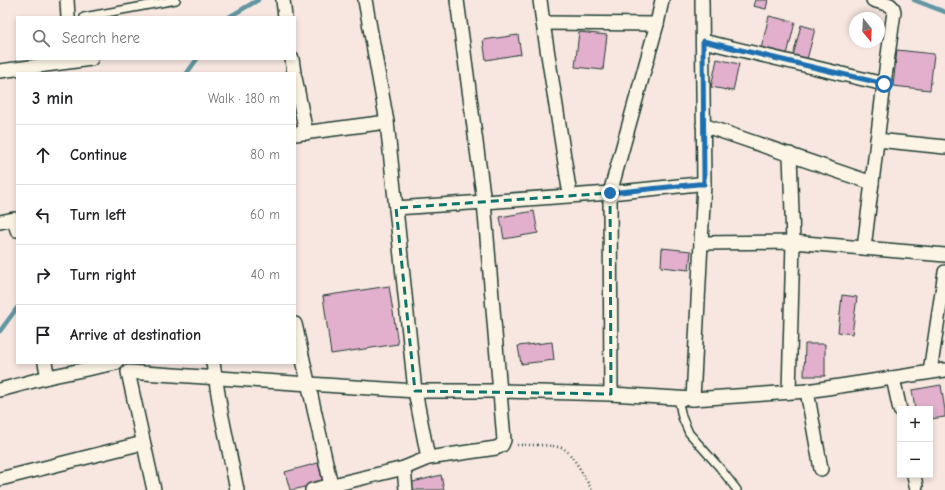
<!DOCTYPE html>
<meta charset="utf-8">
<style>
:root{--surface:#fff;--page:#f2f2f2;--text:#202124;--muted:#757577;--line:#e0e0e0}
body{margin:0;font-family:"Comic Neue",sans-serif;background:var(--page);color:var(--text)}
.controls{position:absolute;right:12px;bottom:12px;display:grid;overflow:hidden;border-radius:0px;box-shadow:0 2px 6px #0003}
.controls button{width:36px;height:36px;display:grid;place-items:center;padding:0;border:0;border-bottom:1px solid var(--line);background:var(--surface);color:var(--text);font:20px sans-serif}
.compass{position:absolute;left:849px;top:12px;width:36px;height:36px;border-radius:50%;background:var(--surface);box-shadow:0 2px 6px #0003;rotate:162deg}
.stop{position:absolute;width:12px;height:12px;margin:-9px;border:3px solid #1f6fb2;border-radius:50%;background:#fff}
.stop.end{background:#1f6fb2;border-color:#fff;box-shadow:0 1px 4px #0008}
.list{margin:0;padding:0;list-style:none}
h2{display:flex;justify-content:space-between;align-items:center;height:52px;margin:0;padding:0 16px;font-size:17px}
h2 small{font-size:13px;font-weight:400;color:var(--muted)}
.list li{display:grid;grid-template-columns:26px 1fr auto;gap:12px;align-items:center;box-sizing:border-box;height:60px;padding:0 16px;border-top:1px solid var(--line)}
.list b{display:block;font-size:15px;white-space:nowrap}
.list em{font-size:13px;font-style:normal;color:var(--muted)}
.icon{flex:none;width:22px;height:22px;fill:none;stroke:currentColor;stroke-width:2;stroke-linecap:round;stroke-linejoin:round}
.map{position:relative;flex:none;width:945px;height:490px;overflow:hidden}
.search{position:absolute;background:var(--surface);box-shadow:0 2px 6px #0003;left:16px;top:16px;width:280px;height:44px;display:flex;align-items:center;gap:10px;box-sizing:border-box;padding:0 14px;border-radius:0px;color:var(--muted);font-size:15px}
.panel{position:absolute;background:var(--surface);box-shadow:0 2px 6px #0003;left:16px;top:72px;width:280px;height:292px;border-radius:0px}
.map>svg:first-child{display:block}
.lines{fill:none;stroke-linecap:round;stroke-linejoin:round}
.stream{stroke:#6096a2;stroke-width:4.5}
.building{fill:#e2afcc;stroke:#1f3d34}
.service-casing{stroke:#1f3d34;stroke-width:10}
.minor-casing{stroke:#1f3d34;stroke-width:16}
.path{stroke:#1f3d34;stroke-width:2.5;stroke-dasharray:1 3;stroke-linecap:butt}
.service{stroke:#fcf5e5;stroke-width:7}
.minor{stroke:#fcf5e5;stroke-width:13}
.route{stroke:#1f6fb2;stroke-width:5}
.marked{fill:none;stroke:#0f766e;stroke-width:3;stroke-dasharray:8 5;stroke-linejoin:round}
</style>
<div class="map">
<svg width="945" height="490" viewBox="0 0 945 490">
<rect width="100%" height="100%" fill="#f7e7e0"/>
<filter id="ink" filterUnits="userSpaceOnUse"><feTurbulence type="fractalNoise" baseFrequency=".025" numOctaves="2"/><feDisplacementMap in="SourceGraphic" scale="8" xChannelSelector="R" yChannelSelector="G"/><feConvolveMatrix kernelMatrix="1 2 1 2 8 2 1 2 1" color-interpolation-filters="sRGB"/></filter>
<g filter="url(#ink)">
<g class="lines">
<!-- stream -->
<g class="stream">
<polyline points="914,0 945,12"/>
<polyline points="229,17 258,0"/>
<polyline points="187,73 197,59"/>
<polyline points="0,331 17,308"/>
</g>
</g>
<!-- building -->
<g class="building">
<polygon points="755,0 768,0 766,9 753,6"/>
<polygon points="769,16 795,22 786,59 760,53"/>
<polygon points="801,25 815,29 806,63 792,60"/>
<polygon points="579,32 607,35 603,70 575,67"/>
<polygon points="518,35 521,54 486,60 483,40"/>
<polygon points="897,50 934,54 930,90 893,86"/>
<polygon points="717,59 739,64 733,91 711,87"/>
<polygon points="534,211 538,233 504,239 500,217"/>
<polygon points="662,248 691,251 689,270 661,267"/>
<polygon points="389,286 398,344 331,354 323,296"/>
<polygon points="842,295 857,297 852,334 838,332"/>
<polygon points="552,342 554,360 521,364 518,346"/>
<polygon points="805,344 825,344 825,376 804,376"/>
<polygon points="941,385 945,410 945,417 930,419 930,409 915,409 912,390"/>
<polygon points="318,463 323,482 293,490 290,490 285,472"/>
<polygon points="441,475 444,490 411,490 409,483"/>
</g>
<g class="lines">
<!-- service casing -->
<g class="service-casing">
<g id="service">
<polyline points="84,17 176,0"/>
<polyline points="678,398 682,417 689,433 720,468 737,490"/>
</g>
</g>
<!-- minor casing -->
<g class="minor-casing">
<g id="minor">
<polyline points="67,0 68,17"/>
<polyline points="283,0 285,17"/>
<polyline points="457,0 484,202 610,193 698,184 704,184"/>
<polyline points="540,0 543,23 570,195"/>
<polyline points="543,23 657,24 662,0"/>
<polyline points="703,41 884,84"/>
<polyline points="292,59 294,73"/>
<polyline points="0,71 91,59"/>
<polyline points="295,77 306,133"/>
<polyline points="703,125 872,183"/>
<polyline points="295,134 387,122"/>
<polyline points="877,140 945,147"/>
<polyline points="396,208 484,202 504,440 502,445 496,448 428,458"/>
<polyline points="0,222 14,219 17,230"/>
<polyline points="701,243 793,242 945,255"/>
<polyline points="864,248 884,84 894,12 893,8 890,5 873,0"/>
<polyline points="295,324 331,485"/>
<polyline points="45,363 48,377 116,363"/>
<polyline points="213,363 221,412 237,490"/>
<polyline points="930,372 945,272"/>
<polyline points="893,378 900,410"/>
<polyline points="0,390 48,377"/>
<polyline points="807,391 821,469"/>
<polyline points="789,392 793,242 790,154"/>
<polyline points="611,394 610,193 657,24"/>
<polyline points="693,399 704,184 702,0"/>
<polyline points="404,468 406,490"/>
<polyline points="914,475 916,486"/>
<polyline points="0,479 143,443"/>
<polyline points="154,490 128,372 415,391 387,122 365,0"/>
<polyline points="312,490 404,468 428,458 415,391 499,391 611,394 693,399 807,391 945,370"/>
</g>
</g>
<!-- path -->
<path class="path" d="M517,445C528,445 555,444 564,449C573,454 586,480 592,490"/>
<!-- service -->
<use href="#service" class="service"/>
<!-- minor -->
<use href="#minor" class="minor"/>
</g>
</g>
<g class="lines" filter="url(#ink)">
<!-- route -->
<polyline class="route" points="610,193 698,184 704,184 703,41 884,84"/>
</g>
<!-- marked area -->
<path class="marked" d="M610,193L611,394L415,391L396,208Z"/>
</svg>
<div class="controls">
<button>+</button>
<button>−</button>
</div>
<svg class="compass" viewBox="-18 -18 36 36"><path d="M0-13l5 13h-10z" fill="#e53935"/><path d="M0 13l5-13h-10z" fill="#757577"/></svg>
<div class="stop" style="left:884px;top:84px"></div>
<div class="stop end" style="left:610px;top:193px"></div>
<div class="search"><svg class="icon" aria-label="search" viewBox="0 0 24 24"><circle cx="10" cy="10" r="6"/><path d="M15 15l6 6"/></svg>Search here</div>
<section class="panel">
<h2>3 min<small>Walk · 180 m</small></h2>
<ul class="list">
<li><svg class="icon" aria-label="ahead" viewBox="0 0 24 24"><path d="M12 20V5M6 11l6-6 6 6"/></svg><div><b>Continue</b></div><em>80 m</em></li>
<li><svg class="icon" aria-label="left" viewBox="0 0 24 24"><path d="M17 20v-9H6M10 6l-5 5 5 5"/></svg><div><b>Turn left</b></div><em>60 m</em></li>
<li><svg class="icon" aria-label="right" viewBox="0 0 24 24"><path d="M7 20v-9h11M14 6l5 5-5 5"/></svg><div><b>Turn right</b></div><em>40 m</em></li>
<li><svg class="icon" aria-label="arrive" viewBox="0 0 24 24"><path d="M6 21V4h12l-3 4 3 4H6"/></svg><div><b>Arrive at destination</b></div></li>
</ul>
</section>
</div>
